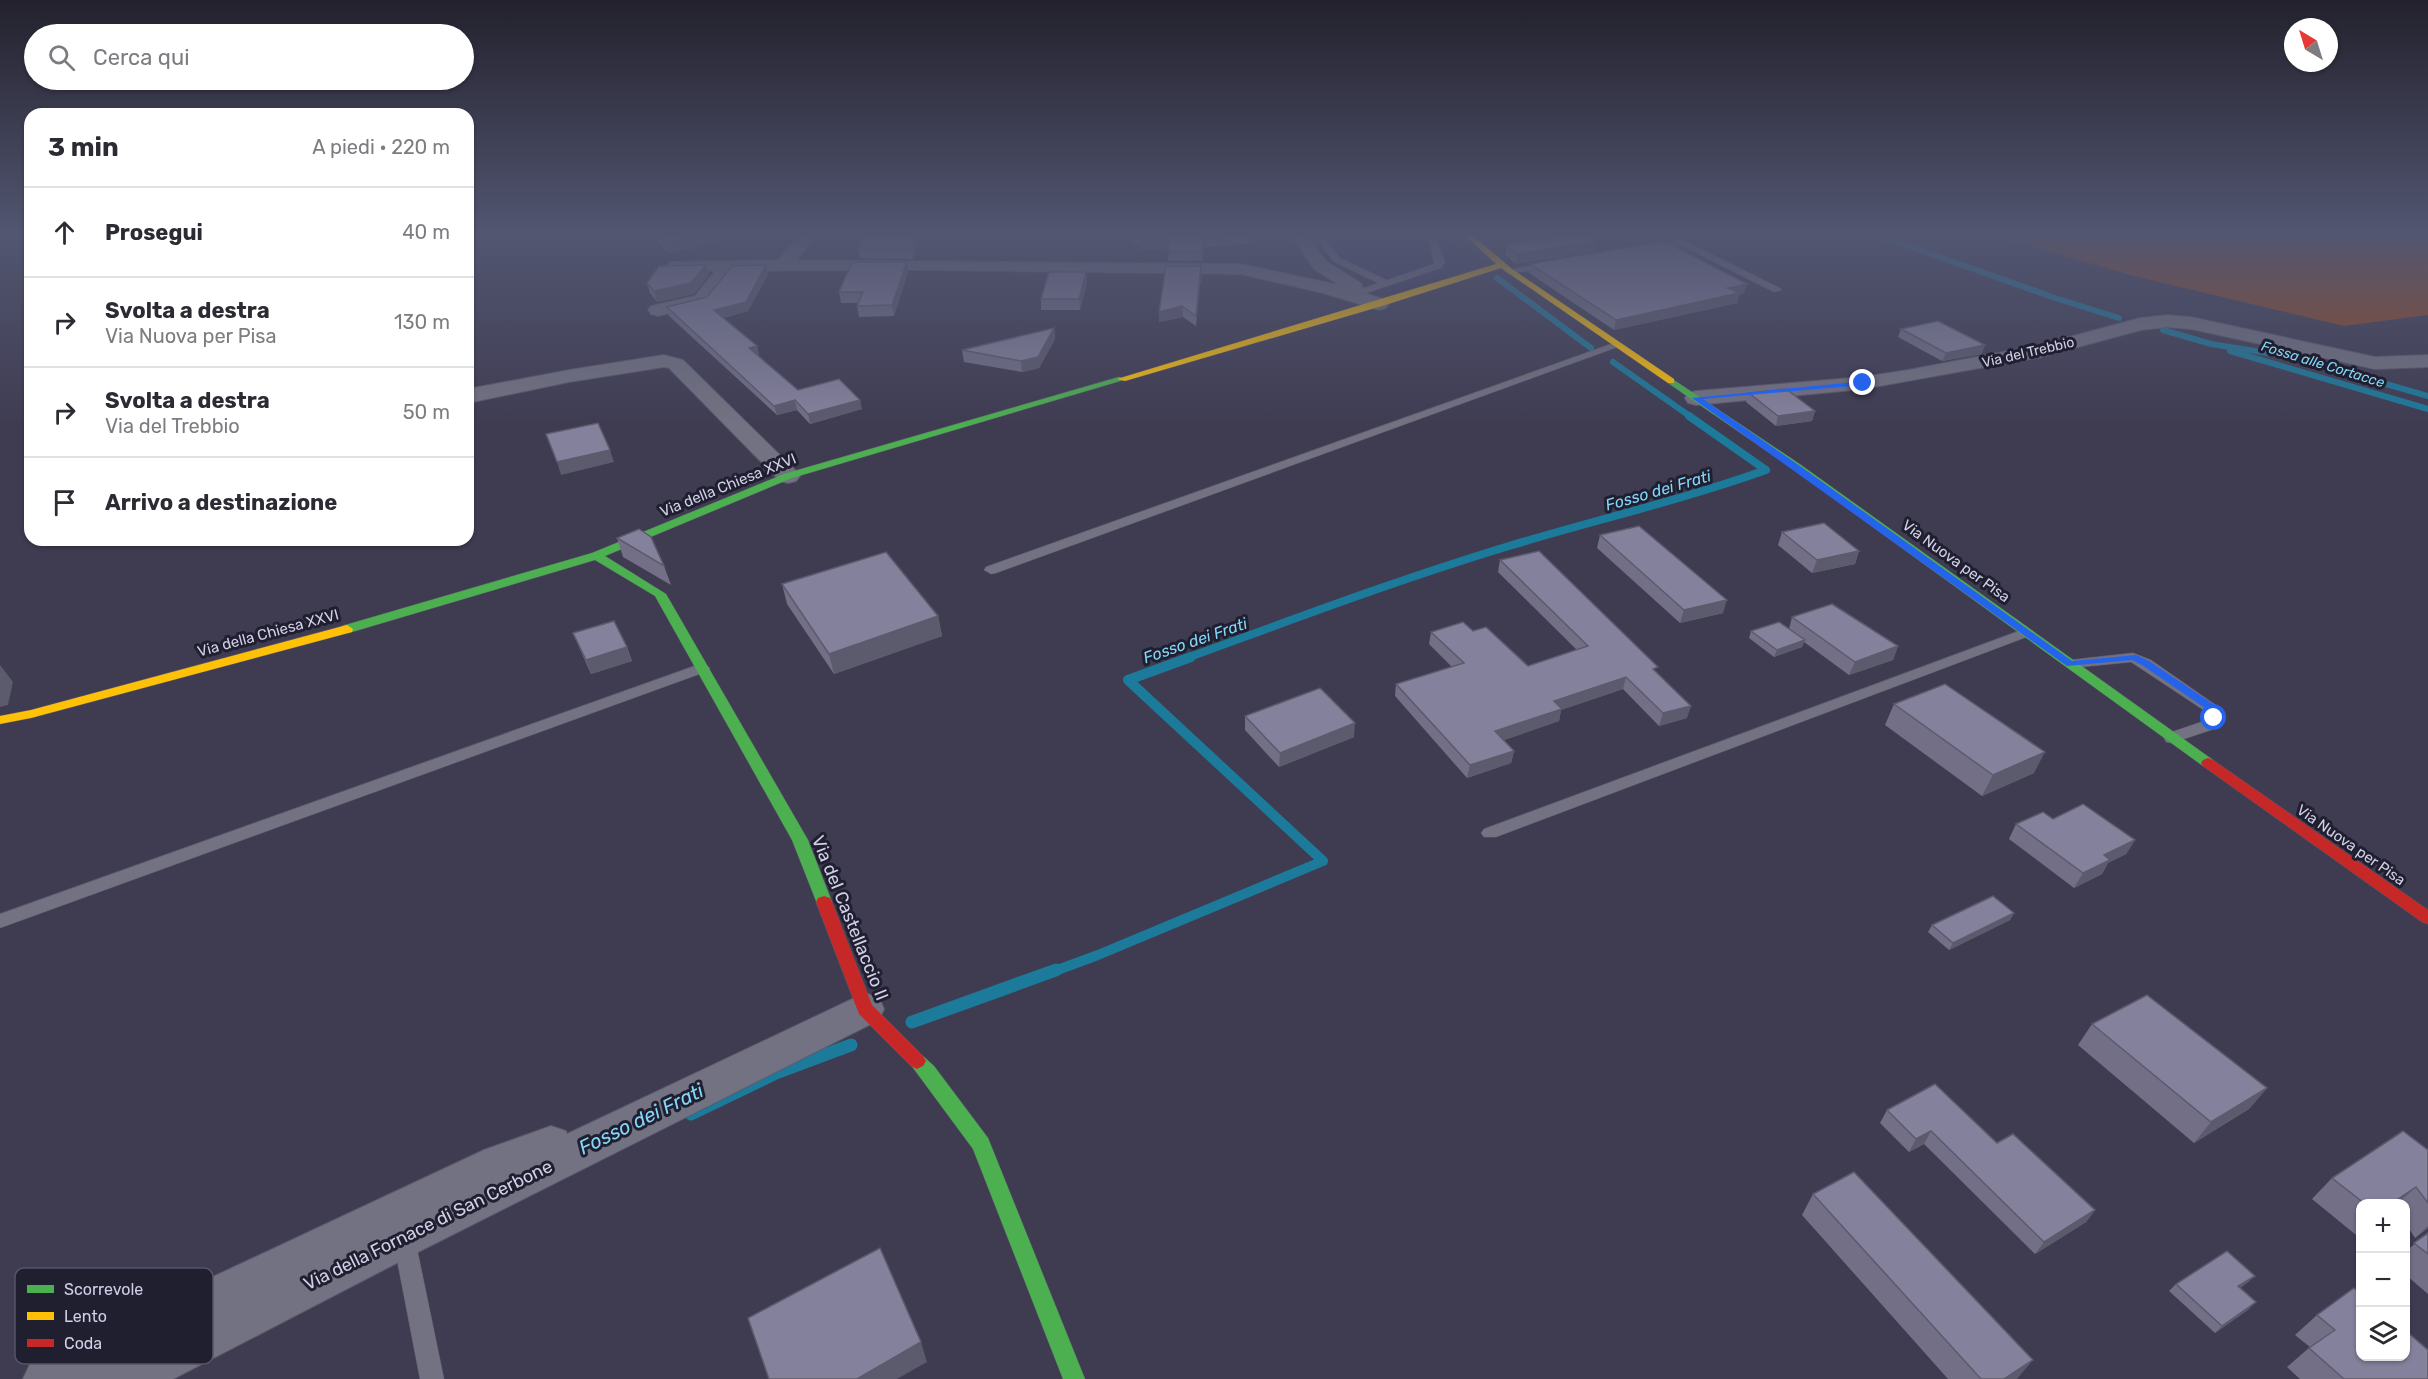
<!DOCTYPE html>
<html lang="it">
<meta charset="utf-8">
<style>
:root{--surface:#fff;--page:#f7f7f7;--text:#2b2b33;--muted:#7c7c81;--line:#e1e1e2}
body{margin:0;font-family:Rubik,sans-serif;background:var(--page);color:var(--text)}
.controls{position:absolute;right:18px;bottom:18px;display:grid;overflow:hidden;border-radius:12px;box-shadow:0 2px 4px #0004}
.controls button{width:54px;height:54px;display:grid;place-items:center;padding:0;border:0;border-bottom:2px solid var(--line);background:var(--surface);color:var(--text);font:30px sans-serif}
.compass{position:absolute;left:2284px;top:18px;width:54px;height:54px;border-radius:50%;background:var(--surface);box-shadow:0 2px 4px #0004;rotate:322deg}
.stop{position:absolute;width:18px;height:18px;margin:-14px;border:4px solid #2563eb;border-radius:50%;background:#fff}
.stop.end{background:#2563eb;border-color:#fff;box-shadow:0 2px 6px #0008}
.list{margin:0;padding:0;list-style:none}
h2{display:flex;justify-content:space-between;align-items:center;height:78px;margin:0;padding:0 24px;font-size:26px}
h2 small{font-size:20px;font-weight:400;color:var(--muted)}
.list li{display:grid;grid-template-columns:39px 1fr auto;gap:18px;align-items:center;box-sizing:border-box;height:90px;padding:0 24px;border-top:2px solid var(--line)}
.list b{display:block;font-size:22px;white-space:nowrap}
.list p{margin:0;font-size:20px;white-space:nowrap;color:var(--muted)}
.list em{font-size:20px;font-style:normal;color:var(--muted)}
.icon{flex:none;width:33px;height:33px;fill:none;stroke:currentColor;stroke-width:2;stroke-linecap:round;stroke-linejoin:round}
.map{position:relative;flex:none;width:2428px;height:1379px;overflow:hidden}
.search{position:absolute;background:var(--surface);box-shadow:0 2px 4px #0004;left:24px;top:24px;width:450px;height:66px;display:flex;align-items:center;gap:15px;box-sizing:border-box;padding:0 21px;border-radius:33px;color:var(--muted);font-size:22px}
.panel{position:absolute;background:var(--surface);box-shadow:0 2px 4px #0004;left:24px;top:108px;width:450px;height:438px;border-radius:18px}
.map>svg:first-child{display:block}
.built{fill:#3d3962}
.forest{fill:#924922}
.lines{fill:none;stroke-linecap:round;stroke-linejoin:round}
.stream-far3{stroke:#1c7a9b;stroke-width:6}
.stream-far2{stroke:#1c7a9b;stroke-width:8}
.stream-far1{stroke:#1c7a9b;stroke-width:10}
.stream{stroke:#1c7a9b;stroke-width:13}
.lane-casing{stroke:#5b596c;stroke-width:1}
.street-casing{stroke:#5b596c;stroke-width:2}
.fast-casing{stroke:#5b596c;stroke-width:1}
.slow-casing{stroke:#5b596c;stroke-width:1}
.jam-casing{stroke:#5b596c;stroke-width:1}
.lane{fill:#737282;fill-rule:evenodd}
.street{fill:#737282;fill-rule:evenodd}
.fast{fill:#4caf50;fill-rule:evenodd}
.slow{fill:#ffc107;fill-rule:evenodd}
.jam{fill:#c62828;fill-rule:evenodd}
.wall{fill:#726f86}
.shaded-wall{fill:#5c5a6d}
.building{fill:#84819c;stroke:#5c5a6d;stroke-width:1.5}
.route{fill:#2563eb}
.labels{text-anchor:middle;stroke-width:6;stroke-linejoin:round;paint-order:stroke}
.far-street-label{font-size:14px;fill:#d0cfe7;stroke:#201f30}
.far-water-label{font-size:14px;font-style:italic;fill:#84d7f9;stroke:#201f30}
.street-label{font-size:15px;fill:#d0cfe7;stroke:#201f30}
.water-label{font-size:16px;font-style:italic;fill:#84d7f9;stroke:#201f30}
.near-street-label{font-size:18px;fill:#d0cfe7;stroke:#201f30}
.near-water-label{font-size:20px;font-style:italic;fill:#84d7f9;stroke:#201f30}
.key{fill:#201f30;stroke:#555467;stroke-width:1.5}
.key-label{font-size:16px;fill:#d0cfe7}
</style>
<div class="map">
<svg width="2428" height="1379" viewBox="0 0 2428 1379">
<rect width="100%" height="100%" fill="#3f3c52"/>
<!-- built -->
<polygon class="built" points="1308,232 1443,232 1460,250 1476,263 1474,266 1391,292 1329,262"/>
<!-- forest -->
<polygon class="forest" points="1982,232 2428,232 2428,315 2344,326 2134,276"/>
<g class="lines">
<!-- stream-far3 -->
<g class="stream-far3">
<polyline points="1870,232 2055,298 2119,318"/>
<polyline points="2287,232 2328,232"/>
<polyline points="1497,278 1591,348"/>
<polyline points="2163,330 2211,344 2293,357 2428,396"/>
<polyline points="2230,351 2428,409"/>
<polyline points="1613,362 1691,417"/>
</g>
<!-- stream-far2 -->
<path class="stream-far2" d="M1187,658C1294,619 1400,579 1509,546C1595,520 1682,500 1766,470L1689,416"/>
<!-- stream-far1 -->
<polyline class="stream-far1" points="1052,972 1098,955 1323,861 1128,680 1191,657"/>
<!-- stream -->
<g class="stream">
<polyline points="912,1022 1056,970"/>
<polyline points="691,1114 776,1073 851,1045"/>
</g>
<!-- lane casing -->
<g class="lane-casing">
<g id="lane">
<polygon points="1311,232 1319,232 1340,258 1387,280 1434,264 1430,244 1420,232 1428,232 1438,243 1445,262 1441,268 1361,295 1358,294 1358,290 1378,283 1334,262"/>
<polygon points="1681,239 1780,288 1782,290 1774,292 1680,245 1651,250 1647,247"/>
<polygon points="1548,262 1553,265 1551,267 1509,274 1504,271"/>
<polygon points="1614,343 1623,345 996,573 991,574 984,570 986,567"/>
<polygon points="2027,628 2034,632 2032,635 1496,837 1484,837 1481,833 1484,829"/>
<polygon points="2133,653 2151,660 2217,706 2222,718 2214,729 2172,743 2166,742 2164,738 2166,734 2204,721 2206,718 2205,711 2131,662 2071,668 2064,664 2071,660"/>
<polygon points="703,663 710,668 708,671 0,928 0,914"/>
<polygon points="404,1228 412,1231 415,1239 444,1379 420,1379 393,1239 396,1231"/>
</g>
</g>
<!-- street casing -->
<g class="street-casing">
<g id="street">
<polygon points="801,232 819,232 797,260 1241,264 1339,285 1314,269 1288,232 1305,232 1326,261 1361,283 1363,287 1359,291 1386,300 1389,304 1386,308 1379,310 1323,293 1241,274 919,270 734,271 709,304 658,316 651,314 648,310 651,306 695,296 715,271 670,270 667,266 670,262 778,260"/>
<polygon points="2167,315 2191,317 2375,357 2428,355 2428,367 2375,369 2191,329 2167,327 2141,330 2041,357 1863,389 1696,405 1688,403 1685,398 1688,393 1696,391 1863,377 1908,370 2039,345 2140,318"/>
<polygon points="664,355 683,360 796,471 800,476 796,481 788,483 780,481 669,368 664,367 569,382 468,403 468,389 569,370"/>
<polygon points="865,993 879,998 884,1009 879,1020 420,1251 173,1379 23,1379 31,1362 484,1150 551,1126 566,1131 567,1134"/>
</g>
</g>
<!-- fast casing -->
<g class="fast-casing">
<g id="fast">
<polygon points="1119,377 1127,379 792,478 605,556 666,594 808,840 832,902 830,906 824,908 818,906 792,840 655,596 595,560 352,632 347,633 341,629 342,626 592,553 784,474"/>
<polygon points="1671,378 1801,465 2213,760 2215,763 2213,766 2203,766 1793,469 1668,383 1668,379"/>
<polygon points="917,1053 923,1056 934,1066 988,1138 1085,1379 1063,1379 973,1149 908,1061 911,1056"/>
</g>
</g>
<!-- slow casing -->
<g class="slow-casing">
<g id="slow">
<polygon points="1461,232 1469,232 1512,269 1674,379 1674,383 1668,383 1501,268 1382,306 1125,381 1117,379 1496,264"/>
<polygon points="347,625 353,629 352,632 31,718 0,724 0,716 31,710"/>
</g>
</g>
<!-- jam casing -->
<g class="jam-casing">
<g id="jam">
<polygon points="2208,758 2213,760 2428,910 2428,924 2422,922 2203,766 2201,763 2203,760"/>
<polygon points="824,896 830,898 832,902 872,1005 923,1056 926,1061 923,1066 917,1069 911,1066 859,1014 816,902 818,898"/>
</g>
</g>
<!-- lane -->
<use href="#lane" class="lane"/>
<!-- street -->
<use href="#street" class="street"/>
<!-- fast -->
<use href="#fast" class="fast"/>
<!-- slow -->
<use href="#slow" class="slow"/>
<!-- jam -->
<use href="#jam" class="jam"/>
</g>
<!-- wall -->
<g class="wall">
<polygon points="649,232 719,232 720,242 668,253"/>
<polygon points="1129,232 1253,232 1254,234 1254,243 1204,247 1202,261 1168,261 1169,248 1143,250 1141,244 1136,245"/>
<polygon points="919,238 913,259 860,258 858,248"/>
<polygon points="1507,245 1595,251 1516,264 1505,255"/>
<polygon points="907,262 908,272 894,316 859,317 857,306 858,303 841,303 839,292"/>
<polygon points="1530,264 1744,293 1739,295 1737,303 1614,330 1529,273"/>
<polygon points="706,265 709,275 694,294 657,302 650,293 647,283"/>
<polygon points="1201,266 1201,276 1196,326 1183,317 1159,322"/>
<polygon points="1086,272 1087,283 1080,310 1041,310 1041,299"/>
<polygon points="768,274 748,311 723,318 757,346 759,355 758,355 798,390 862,409 810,424 797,410 777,415 669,316 667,307 707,297"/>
<polygon points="1054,328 1055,339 1039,368 1022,372 964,362 962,350"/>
<polygon points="1901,329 1982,354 1942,361 1898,337"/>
<polygon points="1749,393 1815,411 1812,421 1776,426 1746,402"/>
<polygon points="1782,532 1859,551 1855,564 1812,573 1778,545"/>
<polygon points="1600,535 1723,613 1680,623 1597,548"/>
<polygon points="617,538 664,566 671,585 623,557"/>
<polygon points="1500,560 1657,672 1687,718 1659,726 1623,689 1561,710 1559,721 1504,740 1514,751 1511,763 1467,778 1395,696 1396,684 1452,667 1429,644 1431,632 1473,631 1528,666 1577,650 1498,572"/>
<polygon points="782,584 938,616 942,636 834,674 787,604"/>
<polygon points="1792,617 1898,646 1893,660 1849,675 1804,642 1802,647 1774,657 1749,638 1751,631 1789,629"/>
<polygon points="573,633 627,647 632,661 591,674 579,647"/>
<polygon points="1894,704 2034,773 1982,796 1885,725"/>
<polygon points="1245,716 1354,737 1279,767 1245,730"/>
<polygon points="2053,819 2135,840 2126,854 2108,863 2102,874 2074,888 2009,839 2016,824"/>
<polygon points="2014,913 2010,920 1949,950 1928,932 1932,925"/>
<polygon points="2092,1024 2267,1088 2249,1109 2194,1143 2078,1045"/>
<polygon points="1887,1110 1997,1143 2095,1210 2086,1222 2035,1254 1924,1144 1909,1152 1880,1123"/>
<polygon points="2428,1150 2428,1228 2415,1238 2406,1224 2406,1203 2361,1203 2361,1231 2356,1235 2312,1199 2332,1178"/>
<polygon points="1813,1194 2017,1379 1948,1379 1802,1215"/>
<polygon points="2428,1233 2428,1294 2406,1275 2406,1251"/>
<polygon points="2255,1276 2248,1282 2240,1288 2249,1309 2215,1333 2169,1291 2176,1284"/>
<polygon points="2317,1315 2428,1379 2300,1379 2287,1367 2310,1347 2295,1335"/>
</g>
<!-- shaded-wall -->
<g class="shaded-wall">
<polygon points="718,232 719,232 720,242 668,253 665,243"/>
<polygon points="917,232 918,232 919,238 913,259 911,248"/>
<polygon points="1170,238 1170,248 1143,250 1143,240"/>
<polygon points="1596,241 1595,251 1516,264 1518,254"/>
<polygon points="907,262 908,272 894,316 892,305"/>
<polygon points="706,265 709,275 694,294 657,302 654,291"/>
<polygon points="766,265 768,274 748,311 716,319 714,310"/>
<polygon points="1201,266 1201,276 1196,326 1196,316"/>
<polygon points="1086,272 1087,283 1080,310 1079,299"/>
<polygon points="1747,284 1744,293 1739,295 1737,303 1614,330 1616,320 1728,288"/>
<polygon points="1182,306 1183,317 1159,322 1159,312"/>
<polygon points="1054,328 1055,339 1039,368 1022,372 1021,361"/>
<polygon points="1985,345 1982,354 1942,361 1946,353"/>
<polygon points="757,346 759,355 751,357 749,348"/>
<polygon points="795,400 797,410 777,415 774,406"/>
<polygon points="860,400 862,409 810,424 808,414"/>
<polygon points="1815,411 1812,421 1776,426 1778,416"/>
<polygon points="610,450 614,462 561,475 557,462"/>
<polygon points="1859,551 1855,564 1812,573 1817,560"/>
<polygon points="1727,600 1723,613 1680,623 1684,610"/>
<polygon points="938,616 942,636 834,674 829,654"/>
<polygon points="1805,640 1802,647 1774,657 1777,650"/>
<polygon points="1898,646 1893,660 1849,675 1855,662"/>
<polygon points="627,647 632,661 591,674 586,660"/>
<polygon points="0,665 13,682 8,705 0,707"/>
<polygon points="1626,677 1623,689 1561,710 1559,721 1493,744 1495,731 1554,701"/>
<polygon points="1691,706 1687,718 1659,726 1663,713"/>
<polygon points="1355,723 1354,737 1279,767 1280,753"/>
<polygon points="1514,751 1511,763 1467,778 1470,765"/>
<polygon points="2045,752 2034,773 1982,796 1993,775"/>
<polygon points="2135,840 2126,854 2108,863 2102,874 2074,888 2083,873 2104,855"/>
<polygon points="2014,913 2010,920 1949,950 1953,943"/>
<polygon points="2267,1088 2249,1109 2194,1143 2211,1122"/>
<polygon points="1931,1131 1924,1144 1909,1152 1916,1139"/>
<polygon points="2416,1187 2398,1203 2392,1203"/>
<polygon points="2095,1210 2086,1222 2035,1254 2044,1242"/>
<polygon points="2428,1226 2428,1228 2415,1238"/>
<polygon points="2255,1276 2248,1282 2231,1293 2238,1286"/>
<polygon points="2256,1302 2249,1309 2215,1333 2222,1326"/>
<polygon points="921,1342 927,1362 897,1379 857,1379"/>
<polygon points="2033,1360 2017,1379 2004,1379"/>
</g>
<!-- building -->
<g class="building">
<polygon points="655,232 718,232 665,243"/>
<polygon points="866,232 917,232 911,248 858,248"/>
<polygon points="1134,232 1253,232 1254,234 1204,237 1202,252 1168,252 1170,238 1143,240 1140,235 1136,236"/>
<polygon points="1582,232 1596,241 1518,254 1507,245"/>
<polygon points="1664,241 1747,284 1728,288 1739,293 1616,320 1530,264"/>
<polygon points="852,262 907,262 892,305 857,306 863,292 839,292"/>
<polygon points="706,265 691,283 654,291 647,283 659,266"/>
<polygon points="766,265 746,302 714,310 757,346 749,348 798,390 839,379 860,400 808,414 795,400 774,406 667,307 707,297 732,266"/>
<polygon points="1166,266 1201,266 1196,316 1182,306 1159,312"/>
<polygon points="1049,272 1086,272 1079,299 1041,299"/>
<polygon points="1938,321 1985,345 1946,353 1901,329"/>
<polygon points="1054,328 1038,357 1021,361 962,350"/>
<polygon points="1786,389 1815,411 1778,416 1749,393"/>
<polygon points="598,423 610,450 557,462 546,434"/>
<polygon points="1824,523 1859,551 1817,560 1782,532"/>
<polygon points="1639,526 1727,600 1684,610 1600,535"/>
<polygon points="639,529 651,537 664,566 617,538"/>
<polygon points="1539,551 1658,667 1653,669 1691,706 1663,713 1626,677 1554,701 1562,709 1495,731 1514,751 1470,765 1396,684 1464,663 1431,632 1463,622 1473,631 1486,627 1528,666 1588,646 1500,560"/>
<polygon points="886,552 938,616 829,654 782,584"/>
<polygon points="1832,604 1898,646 1855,662 1792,617"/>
<polygon points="614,621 627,647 586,660 573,633"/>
<polygon points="1779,622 1805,640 1777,650 1751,631"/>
<polygon points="1945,684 2045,752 1993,775 1894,704"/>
<polygon points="1320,688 1355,723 1280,753 1245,716"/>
<polygon points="2083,804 2135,840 2104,855 2110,860 2083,873 2016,824 2043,812 2053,819"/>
<polygon points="1993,896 2014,913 1953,943 1932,925"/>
<polygon points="2147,995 2267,1088 2211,1122 2092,1024"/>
<polygon points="1935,1084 1997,1143 2013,1134 2095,1210 2044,1242 1931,1131 1916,1139 1887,1110"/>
<polygon points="2403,1131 2428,1150 2428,1203 2416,1187 2392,1203 2364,1203 2332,1178"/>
<polygon points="1854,1172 2033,1360 2004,1379 1981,1379 1813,1194"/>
<polygon points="2428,1233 2428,1254 2414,1243"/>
<polygon points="880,1248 921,1342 857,1379 769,1379 748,1318"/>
<polygon points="2227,1251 2255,1276 2238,1286 2256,1302 2222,1326 2176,1284"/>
<polygon points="2354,1288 2361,1293 2361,1356 2406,1356 2406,1331 2428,1350 2428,1379 2344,1379 2309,1348 2335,1330 2317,1315"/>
</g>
<!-- sky -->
<linearGradient id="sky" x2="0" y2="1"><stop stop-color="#23212d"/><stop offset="0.55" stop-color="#525671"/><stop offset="1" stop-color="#525671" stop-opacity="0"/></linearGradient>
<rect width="2428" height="425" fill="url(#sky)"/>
<!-- route -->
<polygon class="route" points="1865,381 1863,385 1703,399 1800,466 2072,661 2136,655 2149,661 2216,706 2218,720 2210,720 2208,710 2142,665 2132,660 2067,666 1692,398"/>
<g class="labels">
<!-- far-street labels -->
<g class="far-street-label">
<text transform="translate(2028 352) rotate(-13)" y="5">Via del Trebbio</text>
</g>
<!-- far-water labels -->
<g class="far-water-label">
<text transform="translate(2323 364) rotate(17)" y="5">Fossa alle Cortacce</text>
</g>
<!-- street labels -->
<g class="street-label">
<text transform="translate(728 485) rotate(-22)" y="5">Via della Chiesa XXVI</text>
<text transform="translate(1956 561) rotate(36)" y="5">Via Nuova per Pisa</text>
<text transform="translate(268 633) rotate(-15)" y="5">Via della Chiesa XXVI</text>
<text transform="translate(2351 845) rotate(35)" y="5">Via Nuova per Pisa</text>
</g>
<!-- water labels -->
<g class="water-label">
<text transform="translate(1658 490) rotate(-16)" y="6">Fosso dei Frati</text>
<text transform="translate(1195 640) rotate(-19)" y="6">Fosso dei Frati</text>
</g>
<!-- near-street labels -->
<g class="near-street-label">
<text transform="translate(850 918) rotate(68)" y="6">Via del Castellaccio II</text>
<text transform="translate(428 1225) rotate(-26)" y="6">Via della Fornace di San Cerbone</text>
</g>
<!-- near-water labels -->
<g class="near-water-label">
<text transform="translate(641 1119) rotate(-26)" y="7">Fosso dei Frati</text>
</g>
</g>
<!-- legend -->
<rect x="15" y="1268" width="198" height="96" rx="9" class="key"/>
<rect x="27" y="1285" width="27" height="8" fill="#4caf50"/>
<rect x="27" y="1312" width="27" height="8" fill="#ffc107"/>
<rect x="27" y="1339" width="27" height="8" fill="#c62828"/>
<g class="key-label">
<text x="64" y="1295">Scorrevole</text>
<text x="64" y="1322">Lento</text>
<text x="64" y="1349">Coda</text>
</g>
</svg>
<div class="controls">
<button>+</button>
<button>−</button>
<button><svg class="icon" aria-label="layers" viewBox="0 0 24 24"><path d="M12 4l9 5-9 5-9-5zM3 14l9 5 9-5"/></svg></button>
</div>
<svg class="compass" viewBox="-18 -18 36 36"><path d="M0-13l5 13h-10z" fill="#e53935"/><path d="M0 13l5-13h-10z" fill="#7c7c81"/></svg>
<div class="stop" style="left:2214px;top:718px"></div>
<div class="stop end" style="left:1863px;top:383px"></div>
<div class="search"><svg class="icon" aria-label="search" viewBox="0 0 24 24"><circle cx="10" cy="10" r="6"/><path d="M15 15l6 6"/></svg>Cerca qui</div>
<section class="panel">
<h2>3 min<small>A piedi · 220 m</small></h2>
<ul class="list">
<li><svg class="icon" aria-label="ahead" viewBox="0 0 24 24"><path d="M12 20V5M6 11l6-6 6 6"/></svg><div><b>Prosegui</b></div><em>40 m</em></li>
<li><svg class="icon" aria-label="right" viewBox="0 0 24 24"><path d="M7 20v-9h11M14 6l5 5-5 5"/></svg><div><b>Svolta a destra</b><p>Via Nuova per Pisa</p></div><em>130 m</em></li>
<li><svg class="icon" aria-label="right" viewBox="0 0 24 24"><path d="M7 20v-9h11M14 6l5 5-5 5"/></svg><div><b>Svolta a destra</b><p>Via del Trebbio</p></div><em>50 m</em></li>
<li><svg class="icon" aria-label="arrive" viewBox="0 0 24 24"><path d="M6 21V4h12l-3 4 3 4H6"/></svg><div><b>Arrivo a destinazione</b></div></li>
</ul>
</section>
</div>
